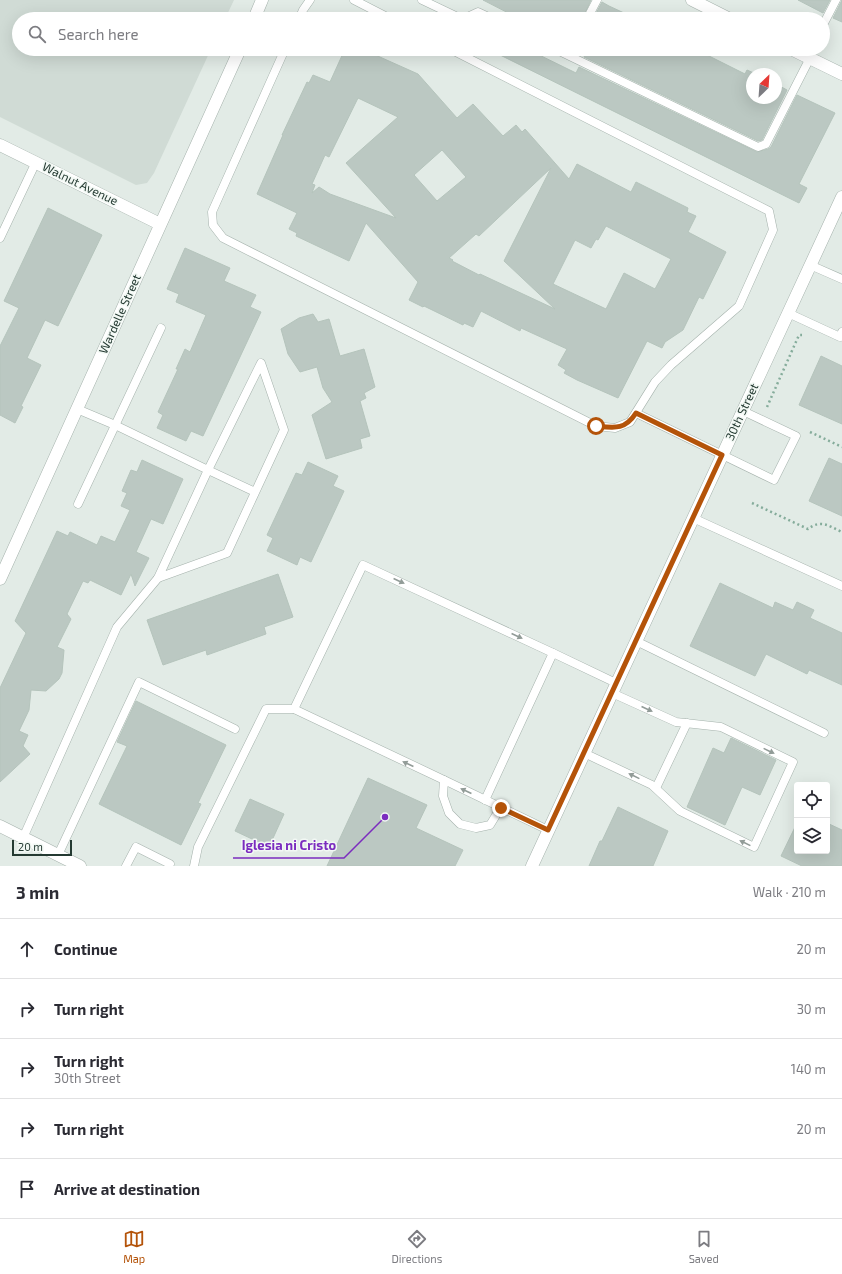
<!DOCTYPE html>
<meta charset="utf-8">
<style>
:root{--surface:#fff;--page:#f7f7f7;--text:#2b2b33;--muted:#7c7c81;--line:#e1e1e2;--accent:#b45309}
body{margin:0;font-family:"Exo 2",sans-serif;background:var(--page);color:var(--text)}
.controls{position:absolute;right:12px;bottom:12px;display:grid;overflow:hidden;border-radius:4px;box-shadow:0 4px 16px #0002}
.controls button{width:36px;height:36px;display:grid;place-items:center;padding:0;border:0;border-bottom:1px solid var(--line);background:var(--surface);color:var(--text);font:20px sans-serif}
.compass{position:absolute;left:746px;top:68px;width:36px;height:36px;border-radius:50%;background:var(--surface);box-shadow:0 4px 16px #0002;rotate:25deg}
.scale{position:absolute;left:12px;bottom:10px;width:60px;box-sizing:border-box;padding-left:4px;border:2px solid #243a32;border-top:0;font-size:11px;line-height:14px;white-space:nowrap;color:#243a32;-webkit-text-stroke:3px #f2f8f4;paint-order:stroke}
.stop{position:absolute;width:12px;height:12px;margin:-9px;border:3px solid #b45309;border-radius:50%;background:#fff}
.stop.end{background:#b45309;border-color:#fff;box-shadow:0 1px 4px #0008}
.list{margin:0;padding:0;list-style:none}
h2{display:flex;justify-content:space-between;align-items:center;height:52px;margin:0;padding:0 16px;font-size:17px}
h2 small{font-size:13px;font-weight:400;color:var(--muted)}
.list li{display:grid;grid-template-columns:26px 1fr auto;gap:12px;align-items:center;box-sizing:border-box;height:60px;padding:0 16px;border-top:1px solid var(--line)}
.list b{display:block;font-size:15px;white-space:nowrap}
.list p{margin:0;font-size:13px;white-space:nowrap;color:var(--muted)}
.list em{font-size:13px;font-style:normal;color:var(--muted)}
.icon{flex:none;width:22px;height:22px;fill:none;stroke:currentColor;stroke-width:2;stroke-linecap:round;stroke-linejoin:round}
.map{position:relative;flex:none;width:842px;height:866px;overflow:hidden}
.search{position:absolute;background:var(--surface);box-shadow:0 4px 16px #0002;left:12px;right:12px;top:12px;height:44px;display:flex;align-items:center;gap:10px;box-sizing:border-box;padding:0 14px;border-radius:22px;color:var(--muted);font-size:15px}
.sheet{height:352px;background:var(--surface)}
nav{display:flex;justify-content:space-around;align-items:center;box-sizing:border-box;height:56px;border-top:1px solid var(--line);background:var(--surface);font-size:11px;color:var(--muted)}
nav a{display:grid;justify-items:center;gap:2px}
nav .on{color:var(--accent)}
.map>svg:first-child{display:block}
.built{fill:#d0dbd5}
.building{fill:#bbc8c2;stroke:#b5c4bc;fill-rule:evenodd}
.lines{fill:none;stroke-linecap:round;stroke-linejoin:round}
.service-casing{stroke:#a5b2ac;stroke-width:9}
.minor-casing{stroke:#a5b2ac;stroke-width:13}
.path{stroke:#85ac9b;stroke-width:2.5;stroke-dasharray:2 3;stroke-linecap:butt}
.service{stroke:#fff;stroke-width:8}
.minor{stroke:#fff;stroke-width:12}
.oneway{fill:#929c98}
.route{stroke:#b45309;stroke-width:5}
.labels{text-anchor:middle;stroke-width:3;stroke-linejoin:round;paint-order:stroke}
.street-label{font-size:12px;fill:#243a32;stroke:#f2f8f4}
.leader{fill:none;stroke:#7b2cbf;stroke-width:1.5}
.callout-dot{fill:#7b2cbf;stroke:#f2f8f4;stroke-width:1.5}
.callout-label{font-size:13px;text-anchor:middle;font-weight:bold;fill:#7b2cbf;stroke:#f2f8f4;stroke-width:3;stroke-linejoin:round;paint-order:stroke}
</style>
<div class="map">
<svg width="842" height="866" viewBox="0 0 842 866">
<rect width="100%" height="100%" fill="#e2ebe6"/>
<!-- built -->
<polygon class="built" points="0,0 234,0 225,19 19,19 19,49 211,49 154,173 147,183 136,185 0,117"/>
<!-- building -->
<g class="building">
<polygon points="483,0 591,0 582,19 520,19"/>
<polygon points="798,0 830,0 823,13"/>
<polygon points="842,0 842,22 833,18"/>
<polygon points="602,2 609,6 637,19 593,19"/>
<path d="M345,49H362L418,74L457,118L473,104L503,136L516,125L522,132L525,129L569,179L577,164L631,192L636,182L688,208L687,212L696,216L688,232L726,252L703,299L699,297L683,330L665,342L662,348L647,341L618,398L577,380L564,373L566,370L558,365L567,349L521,328L520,331L481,311L473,327L464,323L463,325L424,306L423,307L409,300L418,282L366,223L349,261L296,236L297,233L289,229L297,213L257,194L283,135H282L307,82L309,83L313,75L330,82ZM358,98L398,117L346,163L396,218L330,194L319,187L312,193L315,185L312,184L325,155L329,157ZM442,150L466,177L437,201L414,175ZM551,168L504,261L555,309L480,274L479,275L452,261L453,260L449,258L476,234L479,236ZM606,226L671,259L655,289L624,273L606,309L553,284L575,240L591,248L596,239L598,240Z"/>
<polygon points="488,49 527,49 576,73 579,67 757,152 768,149 771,147 797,95 835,113 799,184 807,188 799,203"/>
<polygon points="588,49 695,49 745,74 747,70 756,74 752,74 752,98 776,98 776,84 787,90 762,140 758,141 584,57"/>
<polygon points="48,208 102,235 58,326 45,320 27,358 41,365 21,406 23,407 15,423 0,415 0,346 19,308 4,301"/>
<polygon points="185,248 230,268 224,281 256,295 250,307 261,312 203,436 191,431 186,441 157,428 163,415 158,412 178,369 176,369 185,349 190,352 206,315 176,302 179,294 167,289"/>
<polygon points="313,314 318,322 329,319 340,356 364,349 375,387 364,393 366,398 360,401 370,436 360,439 362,448 326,459 312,415 332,402 323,388 317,367 300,372 288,354 281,329 299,318"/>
<polygon points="821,356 842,366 842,424 799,405"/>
<polygon points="829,458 842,464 842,516 809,501"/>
<polygon points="142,460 183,479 163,524 151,519 136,552 149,558 135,586 131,574 121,595 90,580 88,583 83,581 67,614 71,619 57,647 64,650 62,673 59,679 46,691 31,690 29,710 19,731 28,735 23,746 30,754 0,782 0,688 26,633 15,621 57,531 68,536 70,532 97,545 101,536 115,542 130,510 121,506 127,493 122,491 131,470 137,472"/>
<polygon points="308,462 338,476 333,486 344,491 311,562 300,557 297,565 267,551 273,538 267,535 296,473 302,475"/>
<polygon points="278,574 293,617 264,627 266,634 207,655 206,650 163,665 147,620"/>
<polygon points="720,583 773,608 775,602 793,610 797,602 814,610 810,618 842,633 842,685 809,670 807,674 766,654 755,676 690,646"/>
<polygon points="136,701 226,745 198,803 201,804 181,845 99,804 127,746 117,742"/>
<polygon points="731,738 776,760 760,795 742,787 725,825 687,807 713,748 724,753"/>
<polygon points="368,778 427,805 416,828 463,850 455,866 327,866"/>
<polygon points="250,799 284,814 269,847 235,831"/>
<polygon points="618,807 668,831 653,866 589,866 600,841 602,841"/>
<polygon points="797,823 797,851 827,851 827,823 842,830 842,866 802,866 781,856"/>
</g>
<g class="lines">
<!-- service casing -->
<g class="service-casing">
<g id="service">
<polyline points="354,0 391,19"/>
<polyline points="422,0 462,19"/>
<polyline points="299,19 303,10 310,0"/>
<polyline points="463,19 478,12 493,19"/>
<polyline points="587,19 597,0"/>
<polyline points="823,25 836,0"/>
<polyline points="285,49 212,212 213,225 223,238 596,426 615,428 630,422 655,382 671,365 739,306 773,230 769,211 450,49"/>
<polyline points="555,49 758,147 766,144 810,58 813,49"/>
<polyline points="0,238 36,162"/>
<polyline points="810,265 842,279"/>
<polyline points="788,313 840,337 842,332"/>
<polyline points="77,409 115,425 208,470 261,363 284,430 227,553 158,578 208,470 255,492"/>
<polyline points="636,413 774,480 796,436 743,411"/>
<polyline points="78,504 161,328"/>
<polyline points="693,518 842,586"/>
<polyline points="636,641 824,733"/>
<polyline points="294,709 363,565 553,653 616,683"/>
<polyline points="584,753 652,785 680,811 754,847 793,762 721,727 676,722 612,693"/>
<polyline points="656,788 687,723"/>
<polyline points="485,800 553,653"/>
<polyline points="501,807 490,825 476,828 460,824 449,813 443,796 444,780 548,830"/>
<polyline points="23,838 117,627 158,578"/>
<polyline points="58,855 139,682 235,729"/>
<polyline points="126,866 136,847 170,864 169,866"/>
<polyline points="194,866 198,847 266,709 294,709 444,780"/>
</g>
</g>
<!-- minor casing -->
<g class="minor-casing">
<g id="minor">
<polyline points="692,0 730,19"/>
<polyline points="254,19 262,0"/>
<polyline points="791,49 842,74"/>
<polyline points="0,145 160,224"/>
<polyline points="0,579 240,49"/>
<polyline points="0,826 80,866"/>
<polyline points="532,866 842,197"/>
</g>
</g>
<!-- path -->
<g class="path">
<polyline points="767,407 799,335 802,335"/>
<polyline points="810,432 842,447"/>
<path d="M752,503L808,529C821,519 829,526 842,532"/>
</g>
<!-- service -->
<use href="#service" class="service"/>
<!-- minor -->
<use href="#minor" class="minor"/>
</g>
<!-- one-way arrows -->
<defs><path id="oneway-solid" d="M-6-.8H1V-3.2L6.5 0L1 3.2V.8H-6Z"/></defs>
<g class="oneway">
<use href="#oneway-solid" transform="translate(399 581) rotate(25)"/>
<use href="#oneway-solid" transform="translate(517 636) rotate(25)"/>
<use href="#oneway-solid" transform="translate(647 709) rotate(24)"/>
<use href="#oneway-solid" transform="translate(769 751) rotate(26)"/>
<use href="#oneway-solid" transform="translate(408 764) rotate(-155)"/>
<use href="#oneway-solid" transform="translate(634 776) rotate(-154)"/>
<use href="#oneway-solid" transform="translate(466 791) rotate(-155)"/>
<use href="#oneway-solid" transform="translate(745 843) rotate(-154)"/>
</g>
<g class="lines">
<!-- route -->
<path class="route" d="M501,808L548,830L722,455L636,413C625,430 615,428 596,426"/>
</g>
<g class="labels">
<!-- street labels -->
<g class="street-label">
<text transform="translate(80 184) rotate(26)" y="4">Walnut Avenue</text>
<text transform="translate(120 314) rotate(-66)" y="4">Wardelle Street</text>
<text transform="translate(742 412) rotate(-65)" y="4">30th Street</text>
</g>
</g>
<!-- callouts -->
<path class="leader" d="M385 817L344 858H233"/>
<circle class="callout-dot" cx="385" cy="817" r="4"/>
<g class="callout-label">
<text x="289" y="850">Iglesia ni Cristo</text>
</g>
</svg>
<div class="controls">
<button><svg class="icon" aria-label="locate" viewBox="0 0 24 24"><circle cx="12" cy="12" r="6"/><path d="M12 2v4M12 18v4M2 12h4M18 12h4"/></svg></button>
<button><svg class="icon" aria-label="layers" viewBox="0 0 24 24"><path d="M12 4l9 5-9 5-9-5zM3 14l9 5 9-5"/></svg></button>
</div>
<svg class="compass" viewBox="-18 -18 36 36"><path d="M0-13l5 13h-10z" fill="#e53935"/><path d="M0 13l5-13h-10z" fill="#7c7c81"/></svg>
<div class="scale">20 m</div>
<div class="stop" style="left:596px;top:426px"></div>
<div class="stop end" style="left:501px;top:808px"></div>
<div class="search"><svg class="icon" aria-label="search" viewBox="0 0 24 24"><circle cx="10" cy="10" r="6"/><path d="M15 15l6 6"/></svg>Search here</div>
</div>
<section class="sheet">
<h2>3 min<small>Walk · 210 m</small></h2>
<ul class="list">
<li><svg class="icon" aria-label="ahead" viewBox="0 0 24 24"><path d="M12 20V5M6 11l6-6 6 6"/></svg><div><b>Continue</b></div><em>20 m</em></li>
<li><svg class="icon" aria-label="right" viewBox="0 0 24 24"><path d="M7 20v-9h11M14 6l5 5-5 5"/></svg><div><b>Turn right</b></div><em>30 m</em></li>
<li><svg class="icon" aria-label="right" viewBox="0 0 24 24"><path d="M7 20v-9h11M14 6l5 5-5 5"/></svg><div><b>Turn right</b><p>30th Street</p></div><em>140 m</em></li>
<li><svg class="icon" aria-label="right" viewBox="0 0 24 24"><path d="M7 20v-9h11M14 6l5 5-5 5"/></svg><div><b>Turn right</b></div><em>20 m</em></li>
<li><svg class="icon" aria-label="arrive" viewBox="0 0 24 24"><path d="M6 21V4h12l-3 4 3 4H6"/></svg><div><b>Arrive at destination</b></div></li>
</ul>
</section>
<nav>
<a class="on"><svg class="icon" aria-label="map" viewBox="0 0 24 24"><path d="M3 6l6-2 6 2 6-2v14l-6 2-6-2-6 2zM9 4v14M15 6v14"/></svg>Map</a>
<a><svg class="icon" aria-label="directions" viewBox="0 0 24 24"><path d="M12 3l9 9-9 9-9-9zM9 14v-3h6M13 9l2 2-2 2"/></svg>Directions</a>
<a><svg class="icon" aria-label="saved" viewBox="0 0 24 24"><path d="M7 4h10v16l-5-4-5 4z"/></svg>Saved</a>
</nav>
